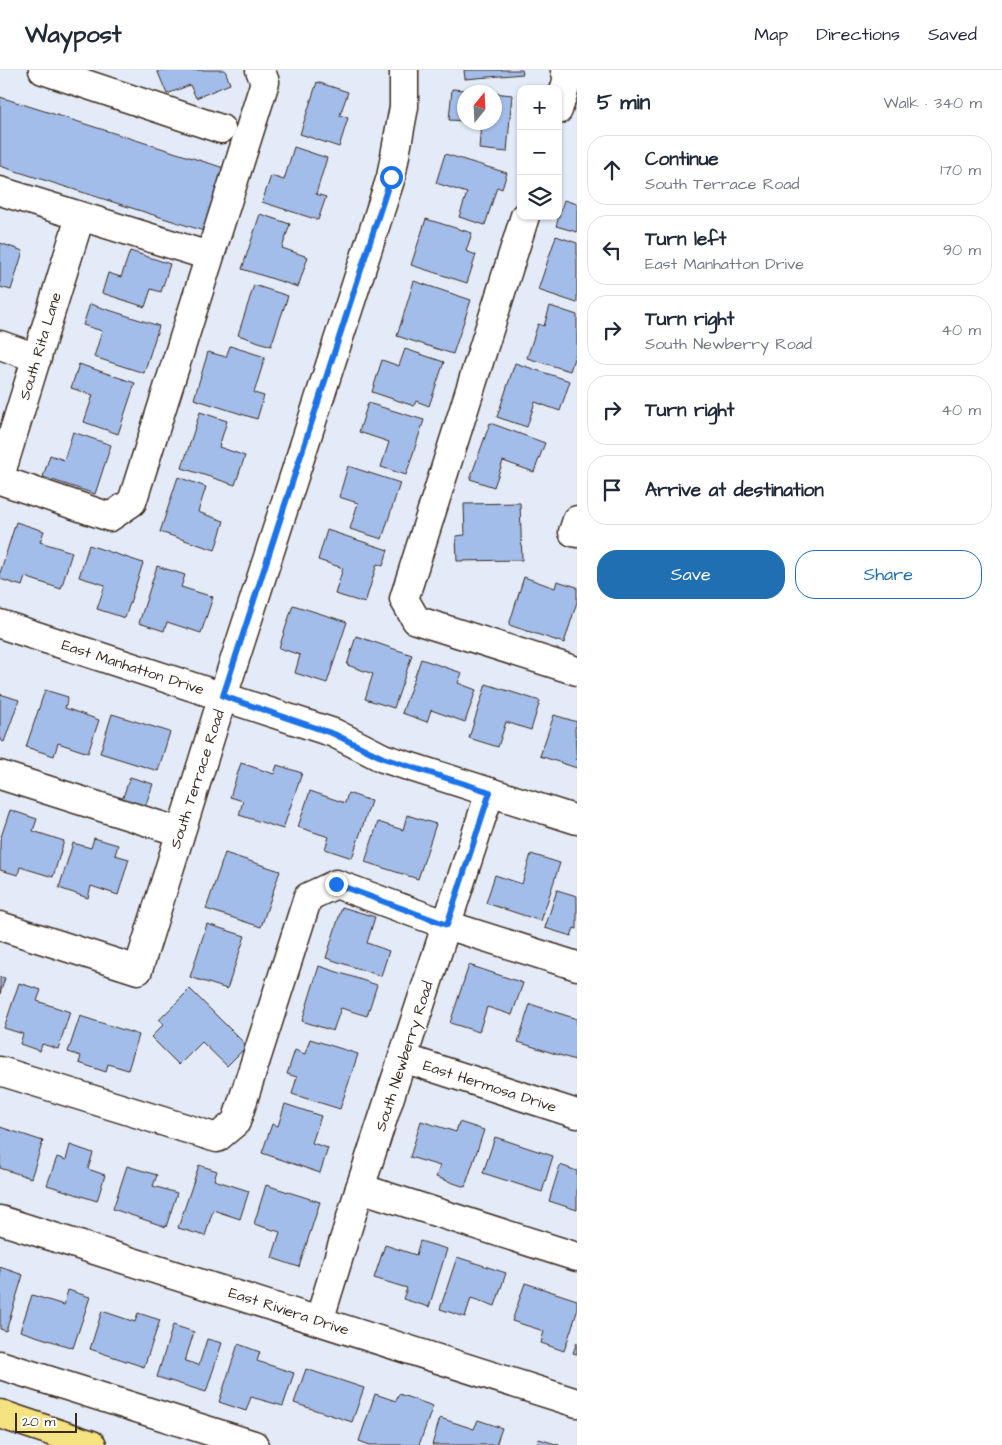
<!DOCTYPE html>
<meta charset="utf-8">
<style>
:root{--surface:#fff;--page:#f6f6f7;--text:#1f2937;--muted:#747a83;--line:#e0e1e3;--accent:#1f6fb2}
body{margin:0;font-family:"Architects Daughter",sans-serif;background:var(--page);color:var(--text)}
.controls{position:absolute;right:15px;top:15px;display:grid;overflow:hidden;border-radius:10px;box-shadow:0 1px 4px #0004}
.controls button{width:45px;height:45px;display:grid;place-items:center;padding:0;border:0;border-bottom:1px solid var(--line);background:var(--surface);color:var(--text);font:25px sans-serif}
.compass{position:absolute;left:457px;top:15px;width:45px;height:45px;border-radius:50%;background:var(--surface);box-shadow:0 1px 4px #0004;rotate:18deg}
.scale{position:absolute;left:15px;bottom:12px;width:62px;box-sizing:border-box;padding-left:5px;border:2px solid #3b2a1e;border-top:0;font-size:14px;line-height:18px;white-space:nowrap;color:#3b2a1e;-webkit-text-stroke:4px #fff;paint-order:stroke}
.stop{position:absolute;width:15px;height:15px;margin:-11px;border:4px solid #1a73e8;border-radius:50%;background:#fff}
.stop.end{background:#1a73e8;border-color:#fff;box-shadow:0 1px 5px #0008}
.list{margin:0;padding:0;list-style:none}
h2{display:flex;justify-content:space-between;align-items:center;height:65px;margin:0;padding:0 20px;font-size:21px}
h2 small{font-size:16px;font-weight:400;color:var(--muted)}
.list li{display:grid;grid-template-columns:32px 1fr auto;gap:15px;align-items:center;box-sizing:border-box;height:70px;margin:0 10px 10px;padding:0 10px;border:1px solid var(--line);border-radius:20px}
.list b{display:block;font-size:19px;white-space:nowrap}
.list p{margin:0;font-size:16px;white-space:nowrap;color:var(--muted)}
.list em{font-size:16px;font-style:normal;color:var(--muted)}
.actions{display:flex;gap:10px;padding:15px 20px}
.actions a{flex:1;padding:11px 0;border:1px solid var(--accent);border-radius:20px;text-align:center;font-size:18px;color:var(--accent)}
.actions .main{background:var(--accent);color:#fff}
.icon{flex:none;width:28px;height:28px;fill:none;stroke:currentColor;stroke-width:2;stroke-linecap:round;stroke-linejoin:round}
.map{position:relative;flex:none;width:577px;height:1375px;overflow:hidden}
header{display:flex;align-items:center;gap:30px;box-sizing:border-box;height:70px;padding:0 25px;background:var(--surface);border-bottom:1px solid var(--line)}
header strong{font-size:24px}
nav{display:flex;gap:28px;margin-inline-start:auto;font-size:18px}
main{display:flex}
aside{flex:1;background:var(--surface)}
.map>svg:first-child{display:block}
.building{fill:#a3bdea;stroke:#3b2a1e}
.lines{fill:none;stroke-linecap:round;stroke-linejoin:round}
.minor-casing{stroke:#3b2a1e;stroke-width:31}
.highway-casing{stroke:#3b2a1e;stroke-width:31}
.minor{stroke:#fff;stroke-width:28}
.highway{stroke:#f5e382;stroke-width:28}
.route{stroke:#1a73e8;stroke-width:6}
.labels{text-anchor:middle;stroke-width:4;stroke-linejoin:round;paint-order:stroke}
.street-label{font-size:15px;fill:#3b2a1e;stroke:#fff}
</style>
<header>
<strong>Waypost</strong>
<nav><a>Map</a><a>Directions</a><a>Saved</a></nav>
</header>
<main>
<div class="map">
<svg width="577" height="1375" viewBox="0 0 577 1375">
<rect width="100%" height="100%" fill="#e3ebf9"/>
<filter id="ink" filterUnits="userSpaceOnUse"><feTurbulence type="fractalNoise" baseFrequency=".02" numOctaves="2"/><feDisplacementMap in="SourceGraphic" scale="10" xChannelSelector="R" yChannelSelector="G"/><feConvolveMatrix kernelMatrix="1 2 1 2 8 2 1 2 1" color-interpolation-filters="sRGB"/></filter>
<g filter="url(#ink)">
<!-- building -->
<g class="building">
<polygon points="157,0 225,0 230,14 196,28 190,15 167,24"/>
<polygon points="464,0 522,0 523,4 465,9"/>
<polygon points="317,12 348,22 340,45 348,48 339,77 300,64"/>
<polygon points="452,19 489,22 464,22 464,51 449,50"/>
<polygon points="494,23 512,25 507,82 479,79 481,53 477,52 494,52"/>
<polygon points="0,27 224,98 204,161 0,96"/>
<polygon points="294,77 327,88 316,124 326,127 318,150 262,132 271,106 284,110"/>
<polygon points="445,84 507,103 502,119 497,117 485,155 459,147 467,123 436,113"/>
<polygon points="564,130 577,134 577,162 556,156"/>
<polygon points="260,144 290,154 282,178 308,187 298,217 242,199"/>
<polygon points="426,149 472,163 466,181 476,185 467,213 411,195"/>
<polygon points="556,166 577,173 577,233 538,220"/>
<polygon points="0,173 23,181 11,220 0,217"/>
<polygon points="130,181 170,194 161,222 151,219 145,237 102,223 108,203 121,207"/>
<polygon points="414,211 471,230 453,284 397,266"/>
<polygon points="254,215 288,226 271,276 238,265"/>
<polygon points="90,234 159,256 144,303 94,287 102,261 83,255"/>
<polygon points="550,236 577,245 577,279 570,301 527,288 538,254 544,256"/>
<polygon points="230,276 265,287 254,323 264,326 257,349 194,329 208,282 226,287"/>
<polygon points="405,279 444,292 429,336 416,331 414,336 372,322 382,290 399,296"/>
<polygon points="515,293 570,311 560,341 535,332 527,357 497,347"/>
<polygon points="79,294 135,313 118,364 84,352 93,325 71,318"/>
<polygon points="368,333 424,350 406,405 381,397 389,372 359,362"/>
<polygon points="200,342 227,351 219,377 245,386 235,415 182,398"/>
<polygon points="490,353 545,373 534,402 503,391 494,417 470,409"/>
<polygon points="73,362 111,375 95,424 43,407 50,385 64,390"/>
<polygon points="348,396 400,413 382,469 350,459 358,433 339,427"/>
<polygon points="178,407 206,417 198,442 224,451 215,480 160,462"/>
<polygon points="520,433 522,490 457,491 456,466 465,465 464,434"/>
<polygon points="16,452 44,461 40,472 72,482 61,519 25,507 22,516 0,509 0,503"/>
<polygon points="327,460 388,480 383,496 377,494 365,533 335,524 343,498 318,490"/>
<polygon points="89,475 143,493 125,548 97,539 105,515 79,507"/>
<polygon points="157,496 185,505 181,517 213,527 201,563 167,552 164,561 139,553"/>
<polygon points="524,507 555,518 557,511 577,517 577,532 564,573 509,555"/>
<polygon points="293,535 347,552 327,613 295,603 300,585 279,578"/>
<polygon points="356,566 412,585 394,638 365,629 373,604 347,595"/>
<polygon points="421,589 462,603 458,613 476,620 465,652 431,640 427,652 402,643"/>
<polygon points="486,614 540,631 531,660 506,652 498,677 469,668"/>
<polygon points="45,620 68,627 65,638 99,650 88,683 58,673 54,686 26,677"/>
<polygon points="0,624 19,630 4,672 0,670"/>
<polygon points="112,644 170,662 158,701 100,683"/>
<polygon points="554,645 577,652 575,659 577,698 540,686"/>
<polygon points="241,693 274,704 277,695 302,703 283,759 239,745 243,731 230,727"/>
<polygon points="130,707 153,714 145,737 122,730"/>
<polygon points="310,721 345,733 348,723 371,731 352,788 325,779 329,767 298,757"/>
<polygon points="10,740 37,749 33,761 64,771 53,807 20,797 18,805 0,800 0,770"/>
<polygon points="407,745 436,754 418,809 365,792 378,752 403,760"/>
<polygon points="94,768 118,775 115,785 129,789 118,825 91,816 88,828 59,818 73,773 91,778"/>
<polygon points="225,783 280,801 261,857 206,839"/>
<polygon points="531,784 560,793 541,851 486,833 495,805 522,814"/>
<polygon points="557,820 577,826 577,859 574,858 571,866 545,858"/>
<polygon points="342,837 375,847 367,873 389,881 381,906 326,888"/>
<polygon points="207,854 245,866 227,919 190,907"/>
<polygon points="469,895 523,913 512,945 487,937 479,962 450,953"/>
<polygon points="319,896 377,915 367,946 341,938 333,961 302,951"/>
<polygon points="0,907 5,908 0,924"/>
<polygon points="19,913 41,920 37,931 70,942 58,979 42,974 40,981 20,974 23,964 4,958"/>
<polygon points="190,919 247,976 227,996 202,972 179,995 151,967 164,954 159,950"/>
<polygon points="530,934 577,949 575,990 518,972"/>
<polygon points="80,946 139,965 128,1000 108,994 106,1002 79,993 81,986 68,982"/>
<polygon points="310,969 358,984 340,1039 292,1024 297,1007 287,1004 295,980 305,984"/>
<polygon points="285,1034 321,1046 312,1073 328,1078 320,1103 262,1083 272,1054 278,1056"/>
<polygon points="421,1051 456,1062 459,1052 484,1060 465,1117 436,1107 440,1096 410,1087"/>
<polygon points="0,1057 43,1071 31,1108 0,1098"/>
<polygon points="495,1067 553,1086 542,1122 483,1103"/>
<polygon points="70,1075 93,1083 88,1099 105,1105 97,1131 47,1115 57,1087 66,1090"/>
<polygon points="199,1095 217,1101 214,1110 249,1121 240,1149 213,1140 205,1166 178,1158"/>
<polygon points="560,1095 577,1101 577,1140 549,1131"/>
<polygon points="127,1096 157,1105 153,1116 177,1123 166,1157 113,1139"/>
<polygon points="266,1115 320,1132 299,1197 272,1188 280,1162 254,1154"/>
<polygon points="420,1171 447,1179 429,1237 403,1229 407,1218 374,1208 385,1175 416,1185"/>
<polygon points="457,1187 506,1203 495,1236 471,1228 465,1247 440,1239"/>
<polygon points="0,1197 23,1205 6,1261 0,1259"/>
<polygon points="525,1213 577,1230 577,1242 564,1281 541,1273 544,1261 512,1251"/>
<polygon points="68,1220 90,1227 73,1278 20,1261 32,1225 64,1235"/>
<polygon points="102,1241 135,1252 138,1243 160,1250 144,1297 90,1279"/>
<polygon points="173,1255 194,1262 185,1291 199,1295 207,1269 222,1273 206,1322 157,1307"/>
<polygon points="577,1272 577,1284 573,1283"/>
<polygon points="238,1274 260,1282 257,1291 294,1303 283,1336 251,1327 246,1341 219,1332"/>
<polygon points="306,1299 364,1318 352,1352 294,1333"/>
<polygon points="375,1324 396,1331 399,1324 433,1336 419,1375 370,1375 359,1371"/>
<polygon points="440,1348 474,1359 478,1350 502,1358 496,1375 432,1375"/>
<polygon points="539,1369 559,1375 537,1375"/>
</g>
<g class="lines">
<!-- minor casing -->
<g class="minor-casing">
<g id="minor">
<polyline points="43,0 221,59"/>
<polyline points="558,40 568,8 565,0"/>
<polyline points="0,121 209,186"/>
<polyline points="525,146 404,529 416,550 577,601"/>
<polyline points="0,275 37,288"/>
<polyline points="0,406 80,147"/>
<polyline points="0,410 110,447 132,432 265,12 260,0"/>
<polyline points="577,450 573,462 577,463"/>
<polyline points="0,554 334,663 383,688 577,750"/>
<polyline points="0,705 180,762"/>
<polyline points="0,856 138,900 223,626 391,107 404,37 404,0"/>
<polyline points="403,988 577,1044"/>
<polyline points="0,1001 217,1068 236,1052 308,827 336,814 447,855 577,896"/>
<polyline points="360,1118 577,1187"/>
<polyline points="0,1150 577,1333"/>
<polyline points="319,1251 360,1118 490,722"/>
<polyline points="0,1295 254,1375"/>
</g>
</g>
<!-- highway casing -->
<g class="highway-casing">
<polyline id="highway" points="0,1344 92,1375"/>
</g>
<!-- minor -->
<use href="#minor" class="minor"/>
<!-- highway -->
<use href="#highway" class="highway"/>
</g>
</g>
<g class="lines" filter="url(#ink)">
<!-- route -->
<polyline class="route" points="336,814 447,855 490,722 383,688 334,664 223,626 391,107"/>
</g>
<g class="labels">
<!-- street labels -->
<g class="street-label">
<text transform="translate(40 276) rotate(-73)" y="5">South Rita Lane</text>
<text transform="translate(133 597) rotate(18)" y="5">East Manhatton Drive</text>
<text transform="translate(197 709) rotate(-72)" y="5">South Terrace Road</text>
<text transform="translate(404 986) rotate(-72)" y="5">South Newberry Road</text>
<text transform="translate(490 1016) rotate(18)" y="5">East Hermosa Drive</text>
<text transform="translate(289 1241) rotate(18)" y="5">East Riviera Drive</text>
</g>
</g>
</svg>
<div class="controls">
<button>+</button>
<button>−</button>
<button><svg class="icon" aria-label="layers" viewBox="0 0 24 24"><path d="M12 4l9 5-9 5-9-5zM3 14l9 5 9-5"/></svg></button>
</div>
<svg class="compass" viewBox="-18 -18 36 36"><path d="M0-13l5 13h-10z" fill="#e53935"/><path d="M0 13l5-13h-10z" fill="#747a83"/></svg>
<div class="scale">20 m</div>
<div class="stop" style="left:391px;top:107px"></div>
<div class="stop end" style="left:336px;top:814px"></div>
</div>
<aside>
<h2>5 min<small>Walk · 340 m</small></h2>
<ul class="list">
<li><svg class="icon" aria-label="ahead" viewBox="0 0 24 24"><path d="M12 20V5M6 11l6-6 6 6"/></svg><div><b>Continue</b><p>South Terrace Road</p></div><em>170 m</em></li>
<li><svg class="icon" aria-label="left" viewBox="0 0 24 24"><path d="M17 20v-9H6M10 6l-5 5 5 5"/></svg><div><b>Turn left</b><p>East Manhatton Drive</p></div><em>90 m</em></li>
<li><svg class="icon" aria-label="right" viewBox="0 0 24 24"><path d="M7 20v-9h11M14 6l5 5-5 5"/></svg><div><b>Turn right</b><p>South Newberry Road</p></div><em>40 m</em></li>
<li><svg class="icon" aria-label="right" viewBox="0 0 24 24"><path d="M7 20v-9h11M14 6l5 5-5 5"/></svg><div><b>Turn right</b></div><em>40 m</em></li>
<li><svg class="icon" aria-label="arrive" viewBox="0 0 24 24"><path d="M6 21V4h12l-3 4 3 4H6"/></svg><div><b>Arrive at destination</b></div></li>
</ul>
<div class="actions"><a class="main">Save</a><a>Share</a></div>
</aside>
</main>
